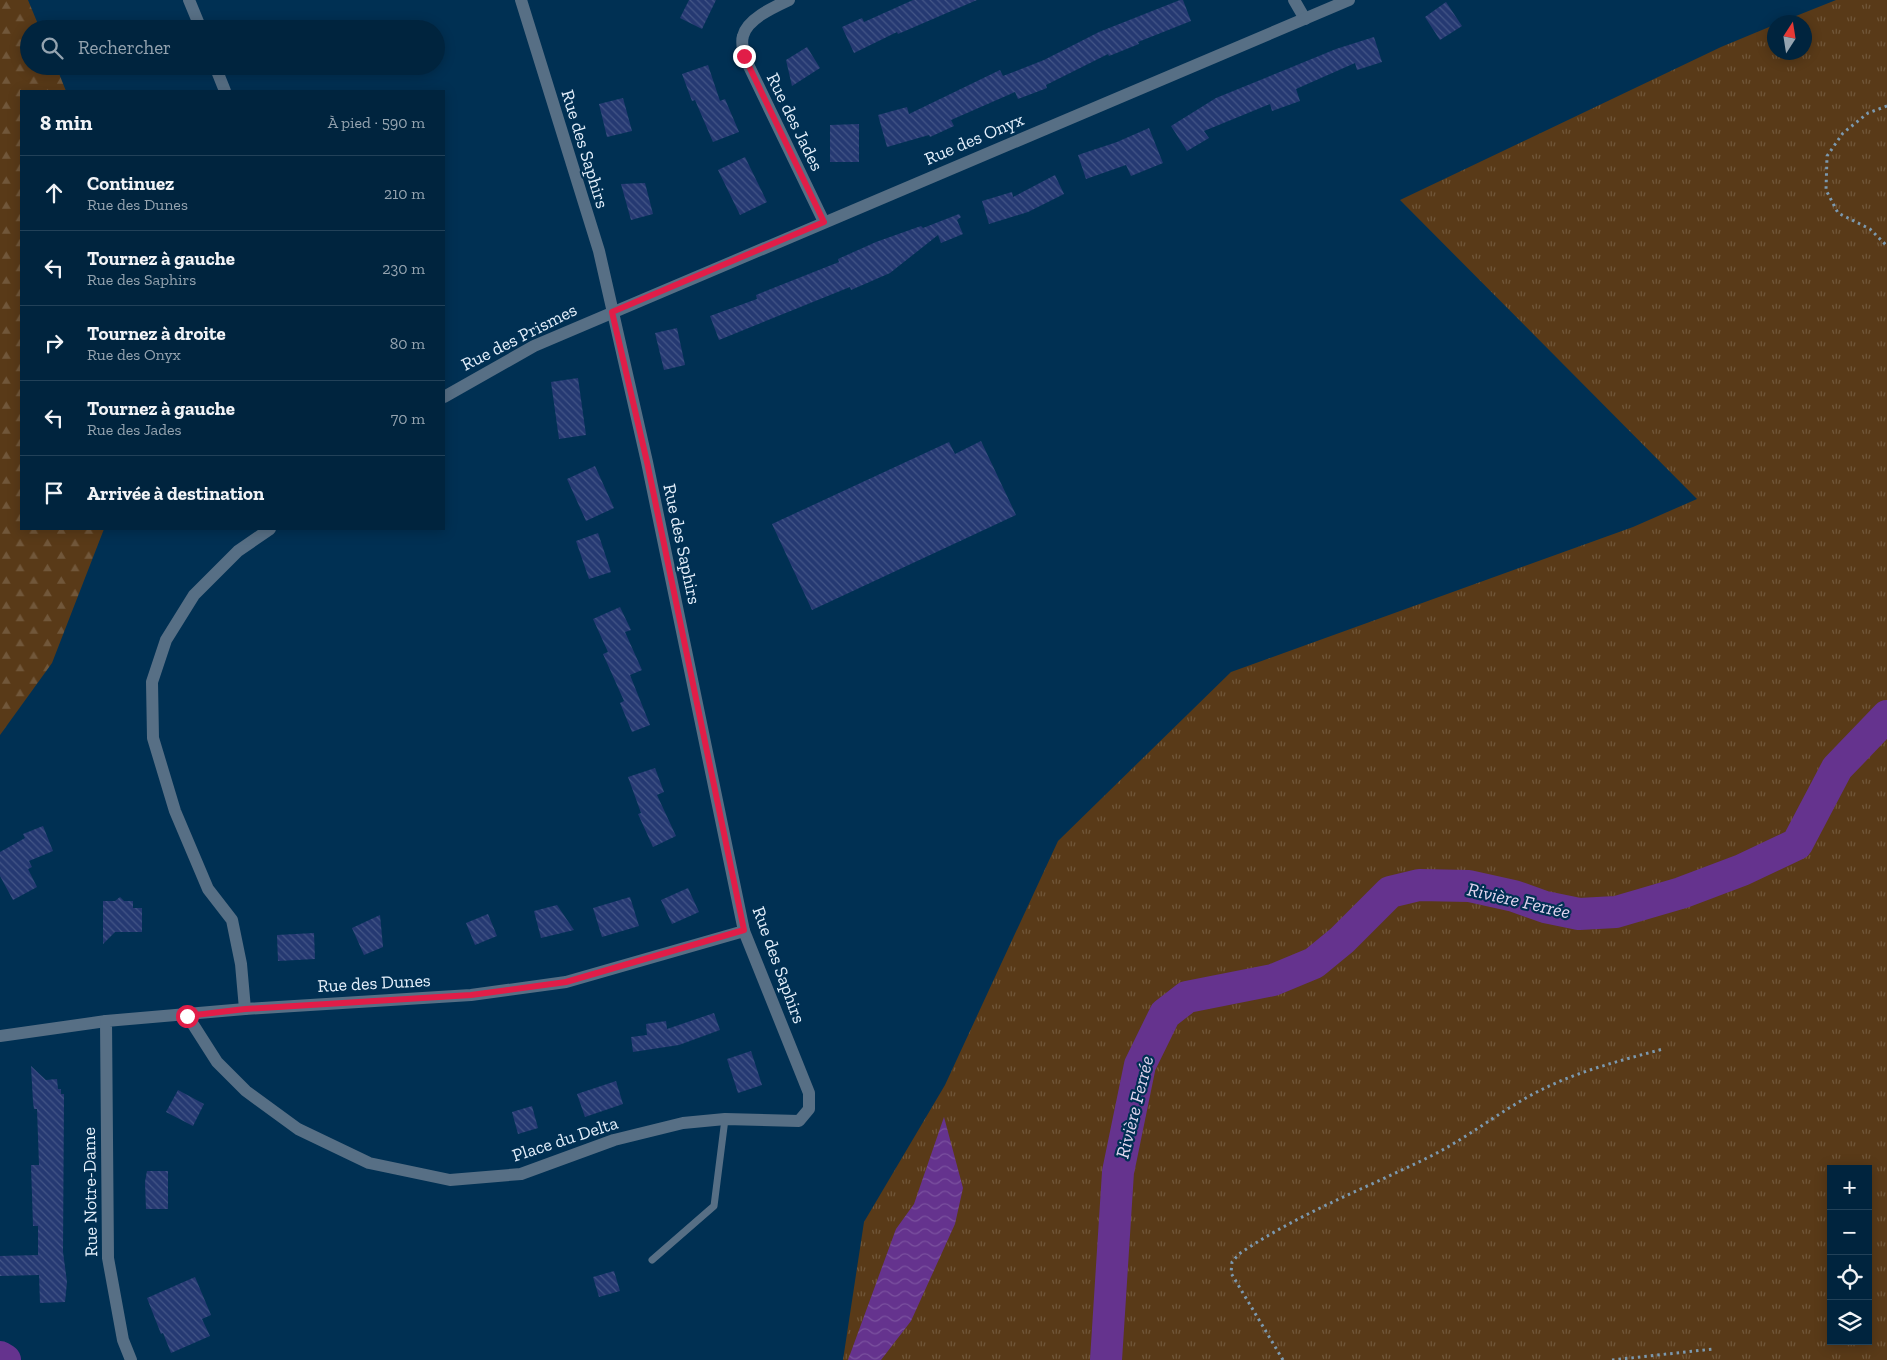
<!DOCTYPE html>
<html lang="fr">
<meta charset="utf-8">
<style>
:root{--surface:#00243e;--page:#0e3049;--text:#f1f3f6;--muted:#95a4b0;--line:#224158}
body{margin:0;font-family:"Zilla Slab",serif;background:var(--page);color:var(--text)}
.controls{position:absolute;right:15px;bottom:15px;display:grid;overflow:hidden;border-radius:0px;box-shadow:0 2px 12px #0003}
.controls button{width:45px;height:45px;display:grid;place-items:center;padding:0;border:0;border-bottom:1px solid var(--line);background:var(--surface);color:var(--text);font:25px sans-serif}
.compass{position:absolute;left:1767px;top:15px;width:45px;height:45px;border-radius:50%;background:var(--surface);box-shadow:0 2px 12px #0003;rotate:12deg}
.stop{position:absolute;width:15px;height:15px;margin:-11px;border:4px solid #e11d48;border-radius:50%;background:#fff}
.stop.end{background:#e11d48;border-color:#fff;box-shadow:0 1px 5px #0008}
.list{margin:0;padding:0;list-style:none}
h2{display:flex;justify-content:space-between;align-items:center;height:65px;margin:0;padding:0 20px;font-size:21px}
h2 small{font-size:16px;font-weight:400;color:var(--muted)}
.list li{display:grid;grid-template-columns:32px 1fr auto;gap:15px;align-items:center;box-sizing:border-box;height:75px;padding:0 20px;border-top:1px solid var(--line)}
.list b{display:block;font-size:19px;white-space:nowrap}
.list p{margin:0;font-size:16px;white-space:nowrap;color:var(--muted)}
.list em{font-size:16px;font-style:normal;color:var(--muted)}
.icon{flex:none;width:28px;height:28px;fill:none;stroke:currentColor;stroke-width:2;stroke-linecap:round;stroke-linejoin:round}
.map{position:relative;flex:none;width:1887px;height:1360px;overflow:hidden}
.search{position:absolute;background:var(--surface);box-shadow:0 2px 12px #0003;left:20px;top:20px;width:425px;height:55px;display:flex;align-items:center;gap:12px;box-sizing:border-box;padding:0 18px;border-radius:28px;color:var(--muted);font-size:19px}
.panel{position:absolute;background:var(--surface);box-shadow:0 2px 12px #0003;left:20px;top:90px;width:425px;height:440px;border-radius:0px}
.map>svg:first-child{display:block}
.grass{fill:url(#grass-tufts);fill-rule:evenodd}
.forest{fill:url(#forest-firs)}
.water{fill:url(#water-waves)}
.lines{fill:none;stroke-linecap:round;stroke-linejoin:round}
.river{stroke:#65338e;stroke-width:32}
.building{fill:url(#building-back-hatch)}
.path{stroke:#7c99af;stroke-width:3;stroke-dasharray:2.5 4;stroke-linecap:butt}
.service{stroke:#576f85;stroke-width:7}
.minor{stroke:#576f85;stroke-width:12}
.tertiary{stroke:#576f85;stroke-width:12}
.route{stroke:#e11d48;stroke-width:6}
.labels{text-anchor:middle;stroke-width:4.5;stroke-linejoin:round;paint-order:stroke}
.street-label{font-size:18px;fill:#e3effb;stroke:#003053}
.water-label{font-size:19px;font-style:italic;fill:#e3d7f0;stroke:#003053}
</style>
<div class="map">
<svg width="1887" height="1360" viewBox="0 0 1887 1360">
<defs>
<pattern id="grass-tufts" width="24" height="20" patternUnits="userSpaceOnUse" patternTransform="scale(1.25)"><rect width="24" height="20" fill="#593a18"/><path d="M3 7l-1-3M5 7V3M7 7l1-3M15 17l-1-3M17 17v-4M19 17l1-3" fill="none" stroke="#71573a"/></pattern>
<pattern id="forest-firs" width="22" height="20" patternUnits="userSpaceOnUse" patternTransform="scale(1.25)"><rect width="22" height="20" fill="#593a18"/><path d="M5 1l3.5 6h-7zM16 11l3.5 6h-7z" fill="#71573a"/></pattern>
<pattern id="water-waves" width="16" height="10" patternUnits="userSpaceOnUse" patternTransform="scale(1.25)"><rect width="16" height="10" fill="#65338e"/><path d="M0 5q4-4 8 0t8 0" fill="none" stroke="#7b519f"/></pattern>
<pattern id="building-back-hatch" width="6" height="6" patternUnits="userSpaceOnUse" patternTransform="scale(1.25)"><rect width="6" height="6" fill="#253972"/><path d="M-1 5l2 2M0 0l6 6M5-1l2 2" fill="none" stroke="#445687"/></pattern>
</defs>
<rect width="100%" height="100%" fill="#003053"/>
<!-- grass -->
<path class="grass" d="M1836,0H1887V1360H843L864,1222L945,1085L1058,841L1231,672L1633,527L1697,499L1400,200L1721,47L1774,25V52H1804V22H1781ZM1831,1169H1868V1341H1831Z"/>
<!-- forest -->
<polygon class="forest" points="0,0 28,0 40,29 29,29 29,66 56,66 66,91 21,91 21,529 104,529 52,663 0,735"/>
<!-- water -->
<polygon class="water" points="944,1117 963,1188 955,1224 911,1321 881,1360 848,1360 896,1229 914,1204"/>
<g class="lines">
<!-- river -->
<g class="river">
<polyline points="0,1357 5,1360"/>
<polyline points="1106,1360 1118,1172 1140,1065 1165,1014 1187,997 1273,980 1314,963 1342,940 1390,892 1419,885 1469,886 1514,896 1545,907 1579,914 1616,912 1681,893 1742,870 1797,844 1837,768 1887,716"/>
</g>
</g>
<!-- building -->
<g class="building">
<polygon points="689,0 716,0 702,29 680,18"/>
<polygon points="913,0 977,0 898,34 897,32 854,53 842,27 862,18 864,22"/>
<polygon points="1180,0 1183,0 1191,21 1138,42 1139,44 1109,56 1108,54 1046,85 1047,88 1018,99 1015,92 951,120 954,126 930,137 929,135 887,147 878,115 907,107 909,114 1000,70 1003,76 1044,60 1099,32"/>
<polygon points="1446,2 1462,26 1440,40 1425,17"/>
<polygon points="1374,37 1382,62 1357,70 1355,63 1296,89 1300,101 1272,111 1270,104 1204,131 1209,138 1187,151 1171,126 1216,98 1336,49"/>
<polygon points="807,47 820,68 792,86 786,60"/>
<polygon points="708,65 720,101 725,99 739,132 713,142 695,100 692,101 682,74"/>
<polygon points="623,98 632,131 607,137 599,104"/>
<polygon points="859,124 859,162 830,162 830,125"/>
<polygon points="1149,128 1163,163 1131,176 1126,165 1086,179 1078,155 1117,142"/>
<polygon points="745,157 767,202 740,215 718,170"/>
<polygon points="1055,175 1064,194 1028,212 989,224 982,201 1012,192 1013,197"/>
<polygon points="645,183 653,214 631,220 621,184"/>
<polygon points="959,214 961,217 957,220 963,234 941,243 938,235 890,273 851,290 850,287 719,340 710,316 757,299 756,295 839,262 838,259 876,242 921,226 923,228"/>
<polygon points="677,328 685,365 664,370 655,333"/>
<polygon points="578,378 586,435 559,439 551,382"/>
<polygon points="981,441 1016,515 812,610 772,524 949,442 955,454"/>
<polygon points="595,466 614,508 586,521 567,479"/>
<polygon points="598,533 611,572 589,579 576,541"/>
<polygon points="620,607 631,630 625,632 642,670 630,675 650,725 632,732 620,703 624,701 603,654 608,652 593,619"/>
<polygon points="655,768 664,792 657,795 676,836 653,847 638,814 641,813 628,777"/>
<polygon points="43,826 53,851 29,861 32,867 28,869 37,887 13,900 0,876 0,852 25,838 23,834"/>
<polygon points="688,888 699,912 672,924 661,900"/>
<polygon points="120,897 124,901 133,901 133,908 142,908 142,932 115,932 103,944 103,901 115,901"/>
<polygon points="630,897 639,926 602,937 593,908"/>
<polygon points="557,905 574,930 541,938 534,911"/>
<polygon points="488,914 497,936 475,945 466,923"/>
<polygon points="380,915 383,947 364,955 352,928"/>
<polygon points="314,933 315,959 278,961 277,935"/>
<polygon points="714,1013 720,1030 679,1045 633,1052 631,1037 647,1035 646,1024 666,1021 667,1029"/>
<polygon points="751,1051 762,1085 738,1093 727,1059"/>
<polygon points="31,1066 46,1080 57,1079 58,1089 61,1089 61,1094 64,1094 63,1252 67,1282 65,1302 40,1303 39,1275 0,1276 0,1256 38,1255 38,1226 33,1226 31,1165 39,1165 37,1109 34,1109 33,1102"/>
<polygon points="616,1081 623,1104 585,1117 577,1094"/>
<polygon points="178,1090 204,1104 193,1126 166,1112"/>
<polygon points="532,1106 538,1128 518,1134 512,1112"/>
<polygon points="147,1171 168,1171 168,1209 146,1209 145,1182"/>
<polygon points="614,1271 620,1291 599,1297 593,1277"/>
<polygon points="195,1277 211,1315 202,1319 210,1336 171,1353 163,1333 161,1334 147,1298"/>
</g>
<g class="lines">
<!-- path -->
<g class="path">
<polyline points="1887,106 1868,113 1843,133 1827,156 1826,190 1838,213 1870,229 1887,246"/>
<path d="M1283,1360L1231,1273L1232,1262L1239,1254C1299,1213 1367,1188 1431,1156C1471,1136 1505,1107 1545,1088C1582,1070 1623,1060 1663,1049"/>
<polyline points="1612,1360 1713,1349"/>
</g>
<!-- service -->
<polyline class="service" points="652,1260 714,1206 725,1119"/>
<!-- minor -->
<g class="minor">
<polyline points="189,0 201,29"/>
<path d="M789,0C774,7 747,19 743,36C741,42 743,51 744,56L824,222"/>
<polyline points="1294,0 1305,19"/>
<polyline points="215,66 225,91"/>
<polyline points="444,397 534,346 1349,0"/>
<polyline points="245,1009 241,964 232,920 208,889 175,811 153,738 152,682 166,640 194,595 238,551 270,529"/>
<polyline points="187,1015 217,1062 246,1091 298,1129 369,1163 450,1180 521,1174 614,1140 683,1123 725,1119 799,1121 809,1109 809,1093 744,931"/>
<polyline points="0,1036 106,1021"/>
</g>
<!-- tertiary -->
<polyline class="tertiary" points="131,1360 123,1340 108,1258 106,1021 245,1009 471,995 566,982 744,931 647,462 599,251 521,0"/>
</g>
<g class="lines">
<!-- route -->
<polyline class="route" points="187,1016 245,1009 471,995 566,982 744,930 647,462 612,312 824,222 744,56"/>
</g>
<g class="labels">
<!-- street labels -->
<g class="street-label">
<text transform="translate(795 122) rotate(64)" y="6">Rue des Jades</text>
<text transform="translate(974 139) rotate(-23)" y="6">Rue des Onyx</text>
<text transform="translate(585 149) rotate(73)" y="6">Rue des Saphirs</text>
<text transform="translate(519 337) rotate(-27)" y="6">Rue des Prismes</text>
<text transform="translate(682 544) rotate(78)" y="6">Rue des Saphirs</text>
<text transform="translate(779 965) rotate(70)" y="6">Rue des Saphirs</text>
<text transform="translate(374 983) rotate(-3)" y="6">Rue des Dunes</text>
<text transform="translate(565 1139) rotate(-18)" y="6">Place du Delta</text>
<text transform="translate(90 1192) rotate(-91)" y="6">Rue Notre-Dame</text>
</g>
<!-- water labels -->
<g class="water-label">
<text transform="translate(1519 900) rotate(13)" y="7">Rivière Ferrée</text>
<text transform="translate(1134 1107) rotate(-76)" y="7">Rivière Ferrée</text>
</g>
</g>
</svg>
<div class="controls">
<button>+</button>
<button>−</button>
<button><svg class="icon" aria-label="locate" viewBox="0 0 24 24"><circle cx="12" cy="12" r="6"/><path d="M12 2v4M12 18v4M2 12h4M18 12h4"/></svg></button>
<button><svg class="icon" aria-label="layers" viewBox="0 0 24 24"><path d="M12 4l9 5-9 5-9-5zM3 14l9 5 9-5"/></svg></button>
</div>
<svg class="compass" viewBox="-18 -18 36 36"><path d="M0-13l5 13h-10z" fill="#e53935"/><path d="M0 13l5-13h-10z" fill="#95a4b0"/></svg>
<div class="stop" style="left:187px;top:1016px"></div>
<div class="stop end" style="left:744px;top:56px"></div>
<div class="search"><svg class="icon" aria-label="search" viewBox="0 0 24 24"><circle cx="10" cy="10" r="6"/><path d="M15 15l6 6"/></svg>Rechercher</div>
<section class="panel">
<h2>8 min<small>À pied · 590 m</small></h2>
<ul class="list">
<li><svg class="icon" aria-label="ahead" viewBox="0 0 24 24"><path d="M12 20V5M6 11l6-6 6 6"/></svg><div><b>Continuez</b><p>Rue des Dunes</p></div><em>210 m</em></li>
<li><svg class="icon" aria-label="left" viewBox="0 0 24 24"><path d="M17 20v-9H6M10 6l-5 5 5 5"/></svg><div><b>Tournez à gauche</b><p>Rue des Saphirs</p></div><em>230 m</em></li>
<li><svg class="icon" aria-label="right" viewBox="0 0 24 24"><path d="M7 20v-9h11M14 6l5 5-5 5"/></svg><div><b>Tournez à droite</b><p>Rue des Onyx</p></div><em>80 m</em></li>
<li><svg class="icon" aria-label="left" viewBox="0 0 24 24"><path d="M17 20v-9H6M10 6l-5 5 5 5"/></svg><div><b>Tournez à gauche</b><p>Rue des Jades</p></div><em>70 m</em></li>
<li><svg class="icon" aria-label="arrive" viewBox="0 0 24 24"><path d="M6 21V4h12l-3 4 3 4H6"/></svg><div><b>Arrivée à destination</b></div></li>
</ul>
</section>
</div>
